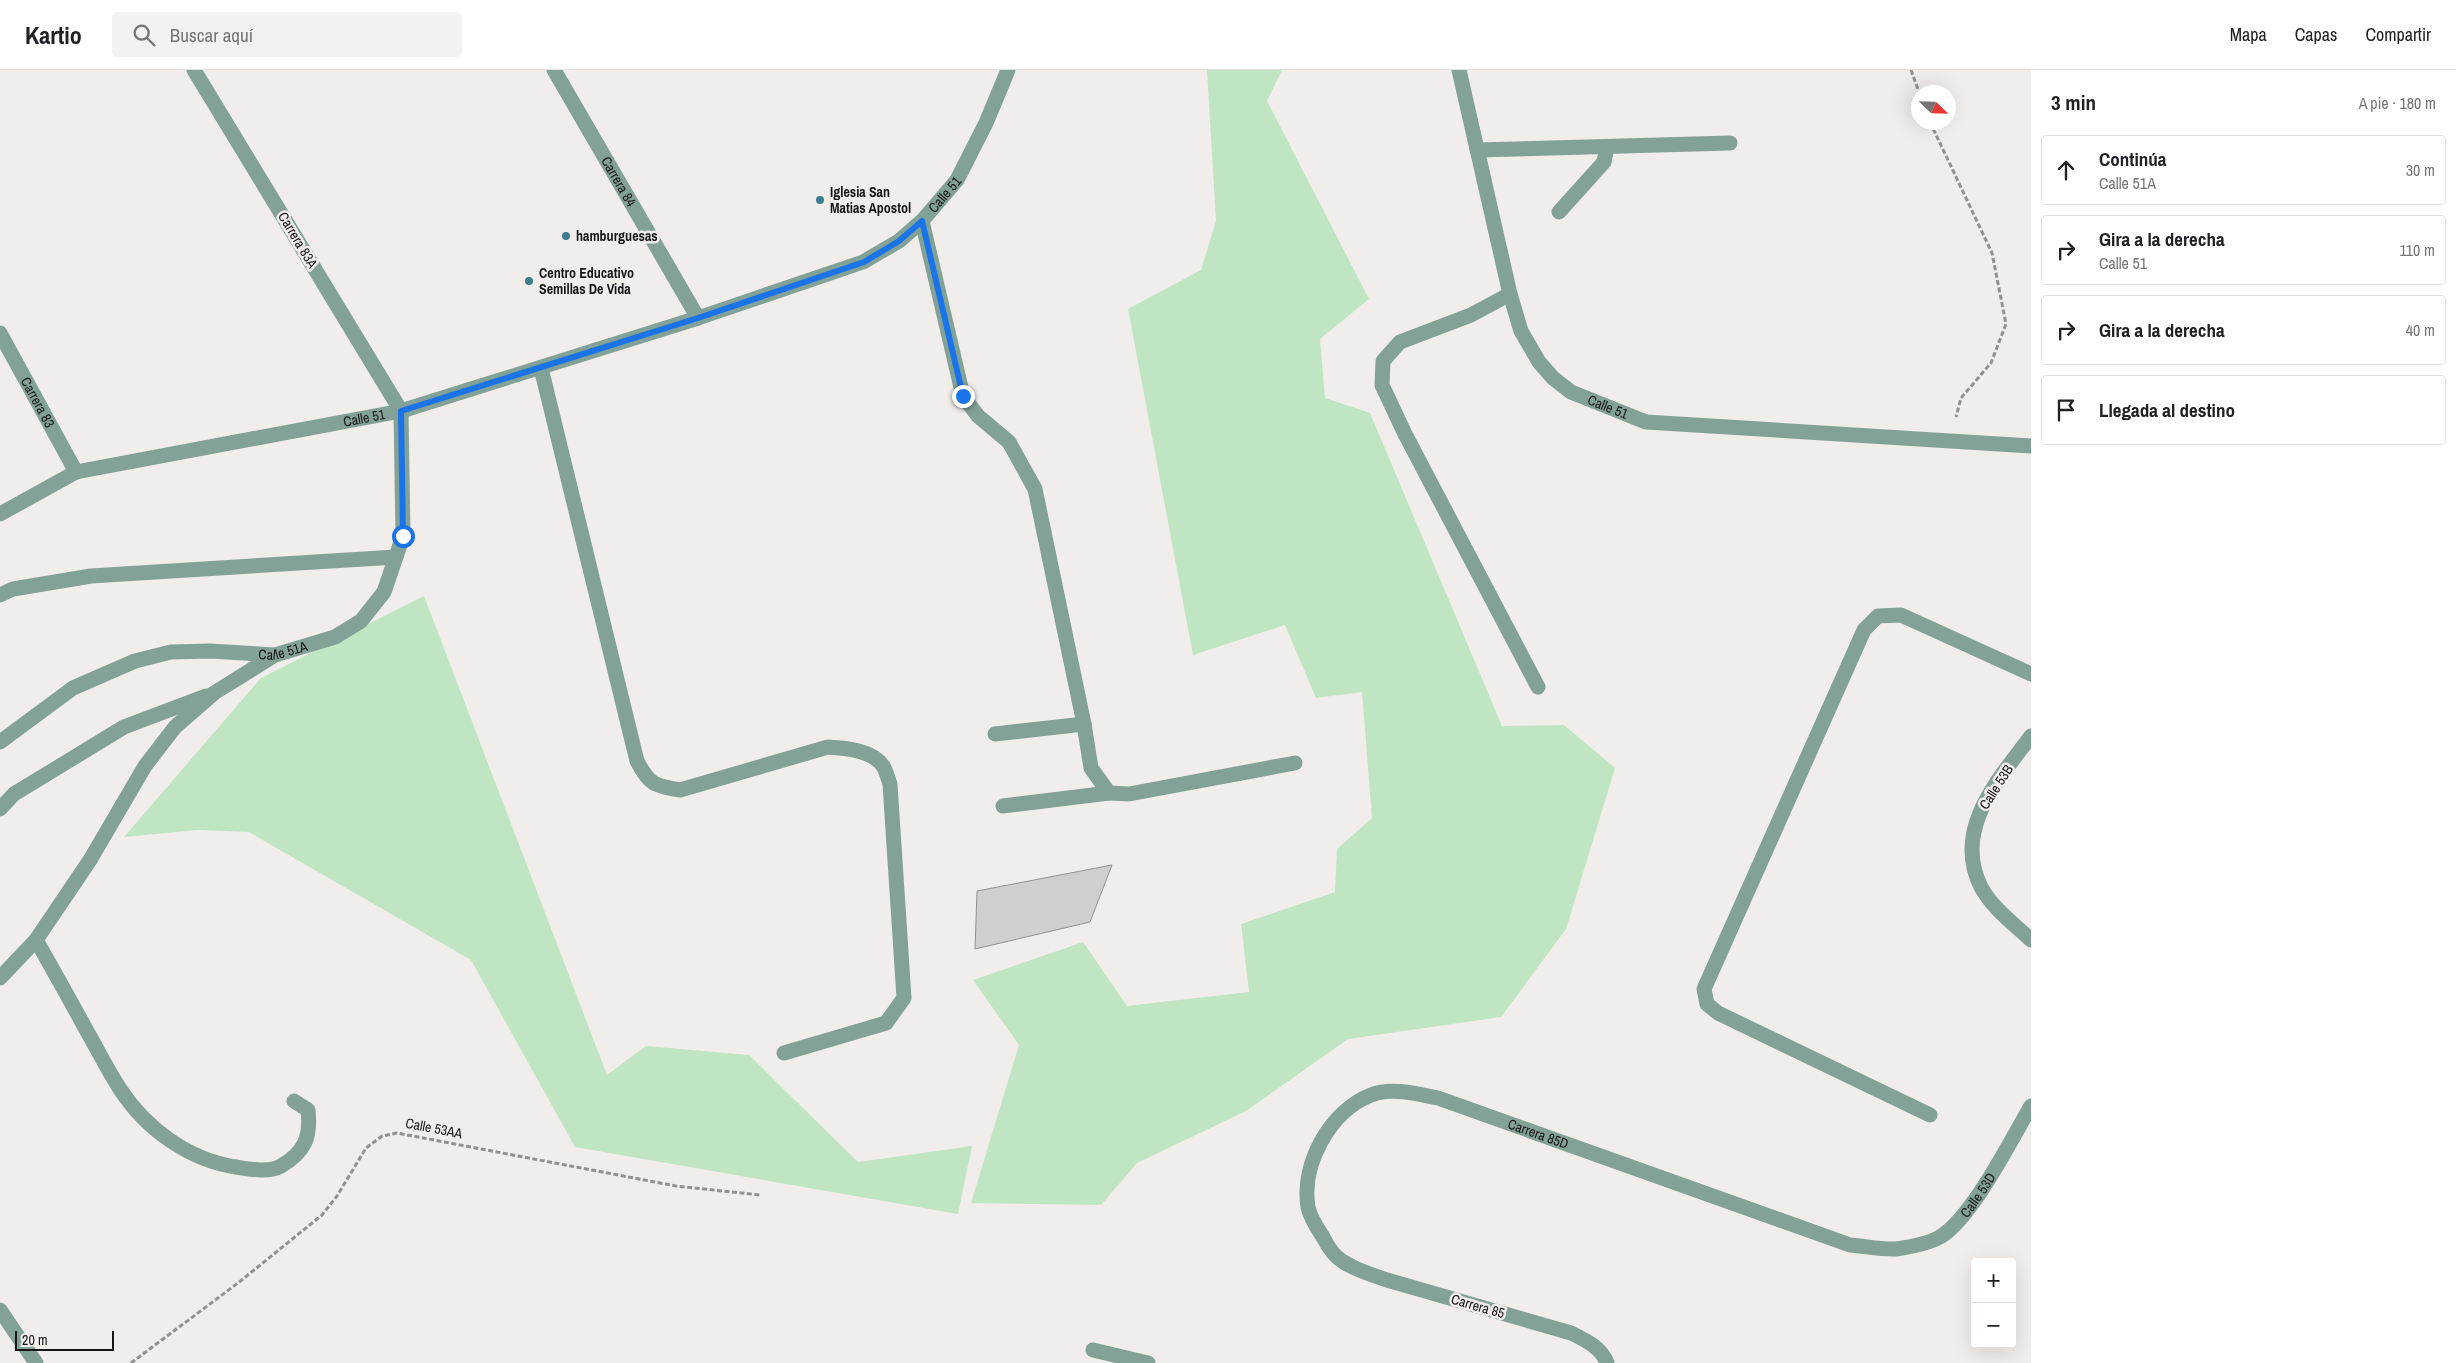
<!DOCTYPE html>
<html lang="es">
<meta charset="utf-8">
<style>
:root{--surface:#fff;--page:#f2f2f2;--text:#202124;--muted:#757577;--line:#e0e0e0}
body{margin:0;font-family:"Archivo Narrow",sans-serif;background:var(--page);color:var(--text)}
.controls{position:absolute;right:15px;bottom:15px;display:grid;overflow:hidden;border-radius:5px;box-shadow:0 5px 20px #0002}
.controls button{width:45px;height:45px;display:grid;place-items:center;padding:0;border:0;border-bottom:1px solid var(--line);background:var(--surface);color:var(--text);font:25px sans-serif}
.compass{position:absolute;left:1911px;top:15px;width:45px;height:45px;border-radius:50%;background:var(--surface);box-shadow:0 5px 20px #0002;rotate:113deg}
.scale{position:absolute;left:15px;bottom:12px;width:99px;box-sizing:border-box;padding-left:5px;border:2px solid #171515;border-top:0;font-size:14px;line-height:18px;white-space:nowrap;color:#171515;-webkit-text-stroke:4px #f1edeb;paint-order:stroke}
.stop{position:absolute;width:15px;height:15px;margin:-11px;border:4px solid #1a73e8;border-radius:50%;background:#fff}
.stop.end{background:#1a73e8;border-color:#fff;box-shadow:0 1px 5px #0008}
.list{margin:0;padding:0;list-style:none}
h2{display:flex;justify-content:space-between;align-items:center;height:65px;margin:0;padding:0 20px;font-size:21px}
h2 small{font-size:16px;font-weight:400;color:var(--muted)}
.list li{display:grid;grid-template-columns:32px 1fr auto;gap:15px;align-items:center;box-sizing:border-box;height:70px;margin:0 10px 10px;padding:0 10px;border:1px solid var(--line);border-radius:5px}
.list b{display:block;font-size:19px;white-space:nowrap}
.list p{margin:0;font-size:16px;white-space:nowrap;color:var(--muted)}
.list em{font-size:16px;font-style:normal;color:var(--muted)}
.icon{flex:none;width:28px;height:28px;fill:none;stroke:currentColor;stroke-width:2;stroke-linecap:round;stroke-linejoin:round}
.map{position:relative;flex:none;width:2031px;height:1293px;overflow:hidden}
header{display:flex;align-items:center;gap:30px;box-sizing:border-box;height:70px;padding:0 25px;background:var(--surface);border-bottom:1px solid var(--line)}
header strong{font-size:24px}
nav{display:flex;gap:28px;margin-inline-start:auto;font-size:18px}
.search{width:350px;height:45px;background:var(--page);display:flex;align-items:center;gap:12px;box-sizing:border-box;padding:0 18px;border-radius:5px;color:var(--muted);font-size:19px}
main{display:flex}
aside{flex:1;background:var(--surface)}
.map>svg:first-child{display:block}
.green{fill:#c0e5c2}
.building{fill:#d2cecc;stroke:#94908e}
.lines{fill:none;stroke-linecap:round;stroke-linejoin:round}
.path{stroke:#93908f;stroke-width:3;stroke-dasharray:5 2.5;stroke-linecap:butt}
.minor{stroke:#83a297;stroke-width:15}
.route{stroke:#1a73e8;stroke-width:6}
.poi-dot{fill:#3c7d8f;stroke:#f1edeb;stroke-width:2}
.labels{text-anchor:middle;stroke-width:5;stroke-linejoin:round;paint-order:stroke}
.street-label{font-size:14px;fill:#171515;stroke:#f1edeb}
.poi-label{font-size:14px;font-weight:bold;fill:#171515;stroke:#f1edeb;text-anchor:start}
</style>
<header>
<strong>Kartio</strong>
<div class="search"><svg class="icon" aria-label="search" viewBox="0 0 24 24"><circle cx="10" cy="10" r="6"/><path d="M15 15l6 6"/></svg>Buscar aquí</div>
<nav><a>Mapa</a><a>Capas</a><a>Compartir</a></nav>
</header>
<main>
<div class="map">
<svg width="2031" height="1293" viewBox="0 0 2031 1293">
<rect width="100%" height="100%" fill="#f1edeb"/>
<!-- green -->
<g class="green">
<polygon points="1207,0 1282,0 1267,31 1369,229 1320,269 1325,328 1370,343 1502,656 1564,655 1615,698 1566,859 1501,947 1348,969 1246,1041 1137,1093 1101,1135 971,1133 1019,975 973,910 1083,872 1127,936 1249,922 1241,854 1335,822 1337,779 1372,748 1362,622 1316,628 1285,555 1193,585 1128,239 1201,200 1216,151"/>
<polygon points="424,526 607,1005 646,976 749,985 858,1092 972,1076 958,1144 575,1077 471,890 249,762 198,760 124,767 261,608"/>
</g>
<!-- building -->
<polygon class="building" points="1112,795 1090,852 975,879 977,821"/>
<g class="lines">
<!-- path -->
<g class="path">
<polyline points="1911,0 1919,22"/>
<polyline points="1930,52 1992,183 2006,254 1991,293 1961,328 1956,347"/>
<polyline points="131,1293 238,1213 322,1145 337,1126 366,1078 382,1066 397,1063 676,1116 760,1125"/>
</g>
<!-- minor -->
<g class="minor">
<path id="s1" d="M554,0L698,248"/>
<path id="s2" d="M1459,0L1510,224L1521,261L1539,292L1553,308L1571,322L1646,352L2031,376"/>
<polyline points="1477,80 1730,73"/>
<polyline points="1559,142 1604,92 1607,77"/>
<polyline points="922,151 963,326 978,346 1009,372 1035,419 1084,654 1091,698 1109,723 1129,724 1295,693"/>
<polyline points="1510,224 1471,245 1400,272 1383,291 1382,315 1405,364 1538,617"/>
<path id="s3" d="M0,263L76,402"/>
<path d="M541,298L637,691C649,714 654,716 680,720L828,677C845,678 872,680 883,696C886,700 888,709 890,714L904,928L886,953L784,983"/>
<path id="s4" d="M0,444L76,402L401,341L698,248L863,192L899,171L922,151L957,110L986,53L1008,0"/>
<polyline points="0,525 13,519 91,506 396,487"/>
<polyline points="995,664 1084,654"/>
<path d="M2031,666C1999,709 1952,759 1981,817C1992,838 2014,854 2031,870"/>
<path id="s5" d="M0,672L73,618L135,591L171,582L210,581L275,585L335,567L361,551L384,522L403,466L401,341L194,0"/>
<polyline points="1003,736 1109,723"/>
<polyline points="0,739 14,724 124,657 206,626"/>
<path d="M36,870C54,901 71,932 88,963C99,982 108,1001 120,1019C146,1059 189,1090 236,1097C249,1099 269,1103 281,1096C305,1082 311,1067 308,1040L294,1031"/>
<polyline points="0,908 36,870 90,790 145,696 175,657 214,623 275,585"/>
<polyline points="1930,1045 1718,943 1707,934 1704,919 1864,560 1878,546 1901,545 2031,604"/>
<polyline points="0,1240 36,1293"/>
<polyline points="1093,1280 1148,1293"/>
<path id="s6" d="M1607,1293C1601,1277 1585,1270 1571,1263L1387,1210C1372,1205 1355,1200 1342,1191C1334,1186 1327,1175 1323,1167C1317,1158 1310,1147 1308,1137C1301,1094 1330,1041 1371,1025C1392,1017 1417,1024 1438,1028L1850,1175C1865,1176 1881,1180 1896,1179C1910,1177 1927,1174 1940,1167C1972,1148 2011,1070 2031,1036"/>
</g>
</g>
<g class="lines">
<!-- route -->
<polyline class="route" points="403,466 401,341 698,248 864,192 899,171 922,151 963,326"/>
</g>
<!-- markers -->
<g class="poi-dot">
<circle cx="820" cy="130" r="5"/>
<circle cx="566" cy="166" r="5"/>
<circle cx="529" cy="211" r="5"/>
</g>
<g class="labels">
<!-- street labels -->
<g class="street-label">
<text dy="5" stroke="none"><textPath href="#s1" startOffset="129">Carrera 84</textPath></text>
<text dy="5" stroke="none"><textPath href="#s4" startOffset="1010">Calle 51</textPath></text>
<text transform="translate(298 170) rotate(59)" y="5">Carrera 83A</text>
<text dy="5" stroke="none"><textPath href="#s3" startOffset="79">Carrera 83</textPath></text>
<text dy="5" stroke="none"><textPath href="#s2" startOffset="388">Calle 51</textPath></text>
<text dy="5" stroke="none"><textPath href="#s4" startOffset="380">Calle 51</textPath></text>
<text dy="5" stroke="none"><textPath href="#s5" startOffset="308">Calle 51A</textPath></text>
<text transform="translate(1996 717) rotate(-57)" y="5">Calle 53B</text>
<text transform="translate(434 1058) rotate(11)" y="5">Calle 53AA</text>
<text dy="5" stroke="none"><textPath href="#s6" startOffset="665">Carrera 85D</textPath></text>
<text dy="5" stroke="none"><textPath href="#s6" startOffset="1145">Calle 53D</textPath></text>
<text transform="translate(1478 1236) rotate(16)" y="5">Carrera 85</text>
</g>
<!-- poi labels -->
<g class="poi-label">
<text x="830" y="127">Iglesia San<tspan x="830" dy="16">Matias Apostol</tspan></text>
<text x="576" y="171">hamburguesas</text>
<text x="539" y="208">Centro Educativo<tspan x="539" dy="16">Semillas De Vida</tspan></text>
</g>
</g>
</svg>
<div class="controls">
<button>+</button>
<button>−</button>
</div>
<svg class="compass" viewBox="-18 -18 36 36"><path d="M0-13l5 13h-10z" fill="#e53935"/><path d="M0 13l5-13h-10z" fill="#757577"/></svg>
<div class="scale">20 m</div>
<div class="stop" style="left:403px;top:466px"></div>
<div class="stop end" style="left:963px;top:326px"></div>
</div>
<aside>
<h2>3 min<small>A pie · 180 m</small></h2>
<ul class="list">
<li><svg class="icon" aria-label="ahead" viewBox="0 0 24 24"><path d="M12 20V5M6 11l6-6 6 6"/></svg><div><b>Continúa</b><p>Calle 51A</p></div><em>30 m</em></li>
<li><svg class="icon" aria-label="right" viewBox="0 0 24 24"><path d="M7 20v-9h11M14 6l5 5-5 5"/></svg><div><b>Gira a la derecha</b><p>Calle 51</p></div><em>110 m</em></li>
<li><svg class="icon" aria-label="right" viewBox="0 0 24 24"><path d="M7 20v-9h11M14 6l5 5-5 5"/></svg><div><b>Gira a la derecha</b></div><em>40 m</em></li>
<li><svg class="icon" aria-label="arrive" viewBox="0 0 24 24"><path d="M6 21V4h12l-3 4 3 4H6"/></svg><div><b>Llegada al destino</b></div></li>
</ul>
</aside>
</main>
